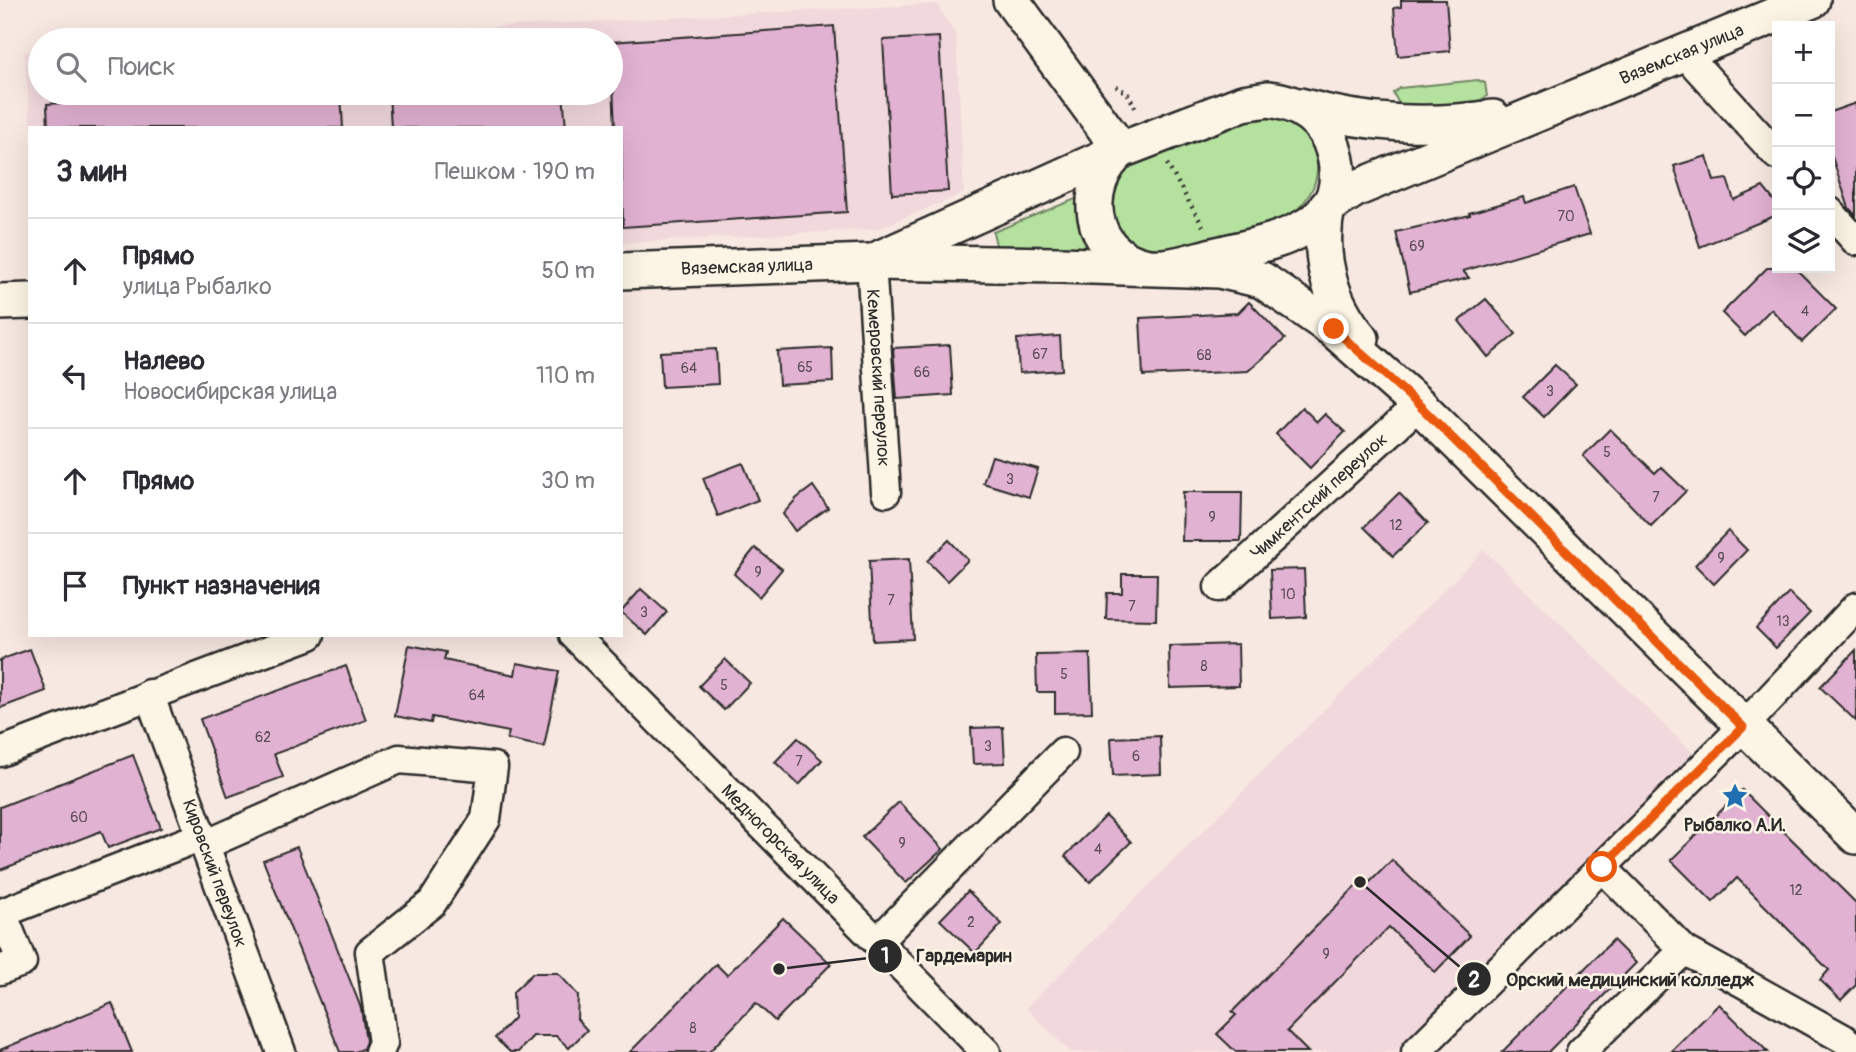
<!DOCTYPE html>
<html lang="ru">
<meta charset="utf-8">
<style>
:root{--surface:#fff;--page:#f7f7f7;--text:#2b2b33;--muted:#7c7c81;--line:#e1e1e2}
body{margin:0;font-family:Pangolin,sans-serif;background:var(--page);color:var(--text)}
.controls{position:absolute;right:21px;top:21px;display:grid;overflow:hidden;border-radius:0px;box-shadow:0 7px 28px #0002}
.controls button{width:63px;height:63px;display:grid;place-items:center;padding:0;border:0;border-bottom:2px solid var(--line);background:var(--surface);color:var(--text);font:35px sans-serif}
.stop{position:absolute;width:21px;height:21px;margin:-16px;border:5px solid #ea580c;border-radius:50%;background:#fff}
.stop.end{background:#ea580c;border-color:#fff;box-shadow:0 2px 7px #0008}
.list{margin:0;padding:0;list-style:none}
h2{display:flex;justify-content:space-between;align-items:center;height:91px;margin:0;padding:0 28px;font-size:30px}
h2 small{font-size:23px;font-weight:400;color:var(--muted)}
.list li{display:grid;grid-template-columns:46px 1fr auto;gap:21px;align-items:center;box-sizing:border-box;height:105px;padding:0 28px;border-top:2px solid var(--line)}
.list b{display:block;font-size:26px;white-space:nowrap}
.list p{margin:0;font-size:23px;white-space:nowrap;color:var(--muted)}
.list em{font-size:23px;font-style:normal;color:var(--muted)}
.icon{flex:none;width:38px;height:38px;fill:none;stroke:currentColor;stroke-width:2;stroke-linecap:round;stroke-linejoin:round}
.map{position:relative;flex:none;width:1856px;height:1052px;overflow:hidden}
.search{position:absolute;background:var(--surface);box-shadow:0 7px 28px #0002;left:28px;top:28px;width:595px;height:77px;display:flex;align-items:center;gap:18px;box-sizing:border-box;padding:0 24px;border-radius:38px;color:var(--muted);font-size:26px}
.panel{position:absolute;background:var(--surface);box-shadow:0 7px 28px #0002;left:28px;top:126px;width:595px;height:511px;border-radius:0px}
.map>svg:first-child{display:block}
.built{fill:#f1d8dc}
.green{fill:#b5e19f;stroke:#708665;stroke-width:2}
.building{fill:#e2b2d2;stroke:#2b2b2b;stroke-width:2}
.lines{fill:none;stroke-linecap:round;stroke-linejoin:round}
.minor-casing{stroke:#2b2b2b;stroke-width:33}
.major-casing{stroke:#2b2b2b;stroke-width:40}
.path{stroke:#2b2b2b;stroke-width:4.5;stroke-dasharray:2 5;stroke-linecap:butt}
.minor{stroke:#fcf5e5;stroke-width:28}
.major{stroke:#fcf5e5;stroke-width:35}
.route{stroke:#ea580c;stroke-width:9}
.labels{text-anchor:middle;stroke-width:5;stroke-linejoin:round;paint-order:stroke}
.number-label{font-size:14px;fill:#594d55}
.street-label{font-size:18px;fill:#2b2b2b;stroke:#fcf5e5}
.poi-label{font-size:18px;font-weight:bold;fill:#2b2b2b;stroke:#fcf5e5}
.leader{fill:none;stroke:#2b2b2b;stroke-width:2.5}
.callout-dot{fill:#2b2b2b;stroke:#fcf5e5;stroke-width:2.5}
.mark-label{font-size:21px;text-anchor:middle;font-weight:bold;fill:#fff}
.callout-label{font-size:19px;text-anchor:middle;font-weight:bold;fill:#2b2b2b;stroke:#fcf5e5;stroke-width:5;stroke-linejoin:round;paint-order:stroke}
</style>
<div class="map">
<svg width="1856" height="1052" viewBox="0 0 1856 1052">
<rect width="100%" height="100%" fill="#f7e8e1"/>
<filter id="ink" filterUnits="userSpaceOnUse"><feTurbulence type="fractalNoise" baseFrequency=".0143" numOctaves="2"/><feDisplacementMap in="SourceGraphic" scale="14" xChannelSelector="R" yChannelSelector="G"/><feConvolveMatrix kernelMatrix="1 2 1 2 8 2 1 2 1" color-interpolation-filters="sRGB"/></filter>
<g filter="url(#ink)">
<!-- built -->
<g class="built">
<polygon points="937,4 956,36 964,193 877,229 621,243 621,128 31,128 24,52 40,51 40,93 611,93 611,40 246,40"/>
<polygon points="1484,550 1696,756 1395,1052 1070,1052 1026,1008"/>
</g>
<!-- green -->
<g class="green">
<path d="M1478,80L1485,83L1487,96C1470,110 1423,107 1401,107L1393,93L1400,88Z"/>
<path d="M1265,116C1329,126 1334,193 1280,222L1154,251L1127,241L1114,226L1110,192L1128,166L1253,118Z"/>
<polygon points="1078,198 1077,216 1092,248 996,245 993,232"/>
</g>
<!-- building -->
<g class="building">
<polygon points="1401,0 1446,0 1450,51 1398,56 1394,8 1401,7"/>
<polygon points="834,26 847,212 623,227 621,128 615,128 611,42"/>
<polygon points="939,37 948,191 892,194 883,40"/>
<polygon points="217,93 341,93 343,128 48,128 47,104"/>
<polygon points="389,93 563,93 566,128 391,128"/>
<polygon points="1856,103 1856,216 1849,208 1830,151 1830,112"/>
<polygon points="1707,156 1714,181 1727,179 1734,200 1763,187 1777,204 1777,215 1700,247 1674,166"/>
<polygon points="1574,187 1590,234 1463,271 1469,278 1410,292 1396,232 1470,215 1469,213 1524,197 1526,203"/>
<polygon points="1767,268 1795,268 1836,309 1802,342 1771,309 1745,336 1722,313"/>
<polygon points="1486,299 1516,334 1488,357 1459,321"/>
<polygon points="1249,302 1285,339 1248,371 1143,376 1140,318 1238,313"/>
<polygon points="1060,336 1062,370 1019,373 1017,339"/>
<polygon points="950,345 953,395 897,399 893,348"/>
<polygon points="832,348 833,382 779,385 777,351"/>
<polygon points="716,349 718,384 662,387 660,352"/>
<polygon points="1555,365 1576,384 1544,417 1523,397"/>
<polygon points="1302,407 1317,422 1325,414 1345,432 1310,468 1276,434"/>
<polygon points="1610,429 1655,473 1661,467 1686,491 1651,526 1583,456"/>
<polygon points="992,456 1038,469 1029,497 983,483"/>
<polygon points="743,463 758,500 718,516 703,478"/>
<polygon points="813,486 828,508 795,531 783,514 797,498"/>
<polygon points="1183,492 1242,492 1241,541 1182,541"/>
<polygon points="1399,493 1428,523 1393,556 1364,527"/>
<polygon points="1728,531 1747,550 1714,584 1695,565"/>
<polygon points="949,540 968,560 947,581 927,561"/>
<polygon points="755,548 782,569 759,597 734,574"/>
<polygon points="909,559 913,639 873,641 869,561"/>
<polygon points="1304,569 1306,617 1272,619 1270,570"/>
<polygon points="1122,574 1157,574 1156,620 1106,619 1107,593 1122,593"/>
<polygon points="641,589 667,612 647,635 621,612"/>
<polygon points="1789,593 1810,613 1776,648 1756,628"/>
<polygon points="1238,644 1239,686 1170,688 1169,646"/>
<polygon points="409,645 446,652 444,660 515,675 517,663 559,671 544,747 507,739 509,732 432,717 431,723 395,716"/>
<polygon points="30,649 46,691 0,708 0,660"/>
<polygon points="1856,650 1856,721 1820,687"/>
<polygon points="1090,654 1092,712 1055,713 1055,692 1037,692 1036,655"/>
<polygon points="725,659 750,683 724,710 699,686"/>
<polygon points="346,666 366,720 274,754 283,777 228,797 200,719"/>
<polygon points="1003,727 1005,763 973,764 971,728"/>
<polygon points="1160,736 1161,774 1113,776 1111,738"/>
<polygon points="798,738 822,760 799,785 775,762"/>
<polygon points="133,755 161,828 108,848 101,831 0,870 0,807"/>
<polygon points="1742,790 1856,903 1856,985 1841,1000 1820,980 1829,970 1737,878 1713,902 1671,860"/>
<polygon points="899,802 943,849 906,883 862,837"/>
<polygon points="1106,816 1131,842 1090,882 1065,856"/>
<polygon points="297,847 361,1008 366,1041 363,1049 355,1052 340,1052 263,860"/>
<polygon points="1392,860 1470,936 1435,972 1389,927 1287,1031 1308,1052 1236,1052 1217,1034 1236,1015 1232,1012 1365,877 1370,882"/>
<polygon points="968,891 1002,924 975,953 940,920"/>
<polygon points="783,918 831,964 775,1021 756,1003 709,1052 630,1052 716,964 727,975"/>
<polygon points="1613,940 1636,963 1548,1052 1502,1052"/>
<polygon points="533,973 558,973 578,995 577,1019 587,1030 569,1048 556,1036 533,1036 518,1052 510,1052 495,1038 514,1018 513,992"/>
<polygon points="112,1003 132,1052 0,1052 0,1050"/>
<polygon points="1719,1004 1768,1052 1671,1052"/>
</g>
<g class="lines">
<!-- minor casing -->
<g class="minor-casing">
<g id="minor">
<polyline points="1684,53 1777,155"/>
<polyline points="1830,212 1856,241"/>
<path id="s1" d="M871,262L886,492"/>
<path id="s2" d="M1219,587L1419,405"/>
<path id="s3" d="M574,635L986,1052"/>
<path id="s4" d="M149,694L281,1052"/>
<polyline points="0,752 310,635"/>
<polyline points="205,845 399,759 493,767 486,819 432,903 370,952 383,1043 379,1052"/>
<polyline points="1602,867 1684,950"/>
<polyline points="877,942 1063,752"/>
<polyline points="0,970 22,962 2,913 202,836"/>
<polyline points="1416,1052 1743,727 1856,607"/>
<polyline points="1581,1052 1684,950 1844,1039 1856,1050"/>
</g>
</g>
<!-- major casing -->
<g class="major-casing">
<g id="major">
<path d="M1268,99C1299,102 1326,120 1334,152C1356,230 1271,242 1217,255C1194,260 1167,271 1144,266C1087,253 1080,184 1121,150L1243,103Z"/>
<path d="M1300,106C1365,124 1426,128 1493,118"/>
<polyline points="881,258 1121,150 1011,0"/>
<path id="s5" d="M621,271L871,262L1060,265L1219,270L1262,280L1333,329L1419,405L1856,836"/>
<polyline points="0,302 30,301"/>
<path id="s6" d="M1361,339C1329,302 1317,255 1327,207L1355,189L1812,0"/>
</g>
</g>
<!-- path -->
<g class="path">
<polyline points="1116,86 1128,94 1137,111"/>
<polyline points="1167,164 1203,226"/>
</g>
<!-- minor -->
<use href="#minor" class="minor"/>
<!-- major -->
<use href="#major" class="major"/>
</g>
</g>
<g class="lines" filter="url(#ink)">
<!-- route -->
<polyline class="route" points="1334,329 1419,405 1743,727 1602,867"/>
</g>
<!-- icons -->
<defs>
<g id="sight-bare" transform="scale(2.1)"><path d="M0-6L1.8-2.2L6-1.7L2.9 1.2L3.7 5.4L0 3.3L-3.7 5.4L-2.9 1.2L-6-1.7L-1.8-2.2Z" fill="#1f6fb2" stroke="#fcf5e5" stroke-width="2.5" paint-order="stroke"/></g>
</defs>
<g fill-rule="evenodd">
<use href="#sight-bare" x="1735" y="796"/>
</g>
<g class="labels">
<!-- number labels -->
<g class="number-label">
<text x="1566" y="221">70</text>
<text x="1417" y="251">69</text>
<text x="1805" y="316">4</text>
<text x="1040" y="359">67</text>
<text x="1204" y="360">68</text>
<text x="805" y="372">65</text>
<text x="689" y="373">64</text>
<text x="922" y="377">66</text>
<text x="1550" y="396">3</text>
<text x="1607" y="457">5</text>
<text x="1010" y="484">3</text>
<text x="1656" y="502">7</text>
<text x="1212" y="522">9</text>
<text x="1396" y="530">12</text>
<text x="1721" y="563">9</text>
<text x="758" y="577">9</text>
<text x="1288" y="599">10</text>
<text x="891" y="605">7</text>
<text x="1132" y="611">7</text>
<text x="644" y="617">3</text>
<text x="1783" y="626">13</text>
<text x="1204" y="671">8</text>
<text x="1064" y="679">5</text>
<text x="724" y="690">5</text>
<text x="477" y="700">64</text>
<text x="263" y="742">62</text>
<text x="988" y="751">3</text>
<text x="1136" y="761">6</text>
<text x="799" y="766">7</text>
<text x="79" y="822">60</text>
<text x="902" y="848">9</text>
<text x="1098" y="854">4</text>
<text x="1796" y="895">12</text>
<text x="971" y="927">2</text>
<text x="1326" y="959">9</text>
<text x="693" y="1033">8</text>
</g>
<!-- street labels -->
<g class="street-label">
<text dy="6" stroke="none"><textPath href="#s6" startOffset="528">Вяземская улица</textPath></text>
<text dy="6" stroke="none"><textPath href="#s5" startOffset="126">Вяземская улица</textPath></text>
<text dy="6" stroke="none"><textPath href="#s1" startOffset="116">Кемеровский переулок</textPath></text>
<text dy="6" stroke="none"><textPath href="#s2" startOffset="135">Чимкентский переулок</textPath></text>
<text dy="6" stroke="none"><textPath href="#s3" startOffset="294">Медногорская улица</textPath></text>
<text dy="6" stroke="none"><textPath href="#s4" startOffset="191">Кировский переулок</textPath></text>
</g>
<!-- poi labels -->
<g class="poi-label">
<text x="1735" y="831">Рыбалко А.И.</text>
</g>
</g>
<!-- callouts -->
<path class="leader" d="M779 969L885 956M1360 882L1474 979"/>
<g class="callout-dot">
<circle cx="779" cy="969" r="7"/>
<circle cx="1360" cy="882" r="7"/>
<circle cx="885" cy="956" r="18"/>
<circle cx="1474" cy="979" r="18"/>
</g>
<g class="mark-label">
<text x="885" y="963">1</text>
<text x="1474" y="987">2</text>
</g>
<g class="callout-label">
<text x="964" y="962">Гардемарин</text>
<text x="1630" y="986">Орский медицинский колледж</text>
</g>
</svg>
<div class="controls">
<button>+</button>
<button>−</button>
<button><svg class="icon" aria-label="locate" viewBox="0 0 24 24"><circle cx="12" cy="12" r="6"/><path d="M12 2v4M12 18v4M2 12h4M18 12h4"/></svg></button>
<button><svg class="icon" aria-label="layers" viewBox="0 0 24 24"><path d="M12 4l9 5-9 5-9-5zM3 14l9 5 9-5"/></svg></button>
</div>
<div class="stop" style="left:1602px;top:867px"></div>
<div class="stop end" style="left:1334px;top:329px"></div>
<div class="search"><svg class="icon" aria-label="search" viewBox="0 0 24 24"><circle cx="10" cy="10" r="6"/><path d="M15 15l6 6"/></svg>Поиск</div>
<section class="panel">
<h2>3 мин<small>Пешком · 190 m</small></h2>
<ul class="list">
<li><svg class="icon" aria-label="ahead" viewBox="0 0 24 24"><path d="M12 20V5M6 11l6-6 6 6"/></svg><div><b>Прямо</b><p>улица Рыбалко</p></div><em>50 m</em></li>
<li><svg class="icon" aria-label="left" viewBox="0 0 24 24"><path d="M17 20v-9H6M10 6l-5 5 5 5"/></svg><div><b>Налево</b><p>Новосибирская улица</p></div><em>110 m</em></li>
<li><svg class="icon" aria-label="ahead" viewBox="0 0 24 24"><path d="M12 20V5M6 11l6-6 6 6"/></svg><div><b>Прямо</b></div><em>30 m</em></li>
<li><svg class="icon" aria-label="arrive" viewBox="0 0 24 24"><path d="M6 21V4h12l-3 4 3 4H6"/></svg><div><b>Пункт назначения</b></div></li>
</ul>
</section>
</div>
